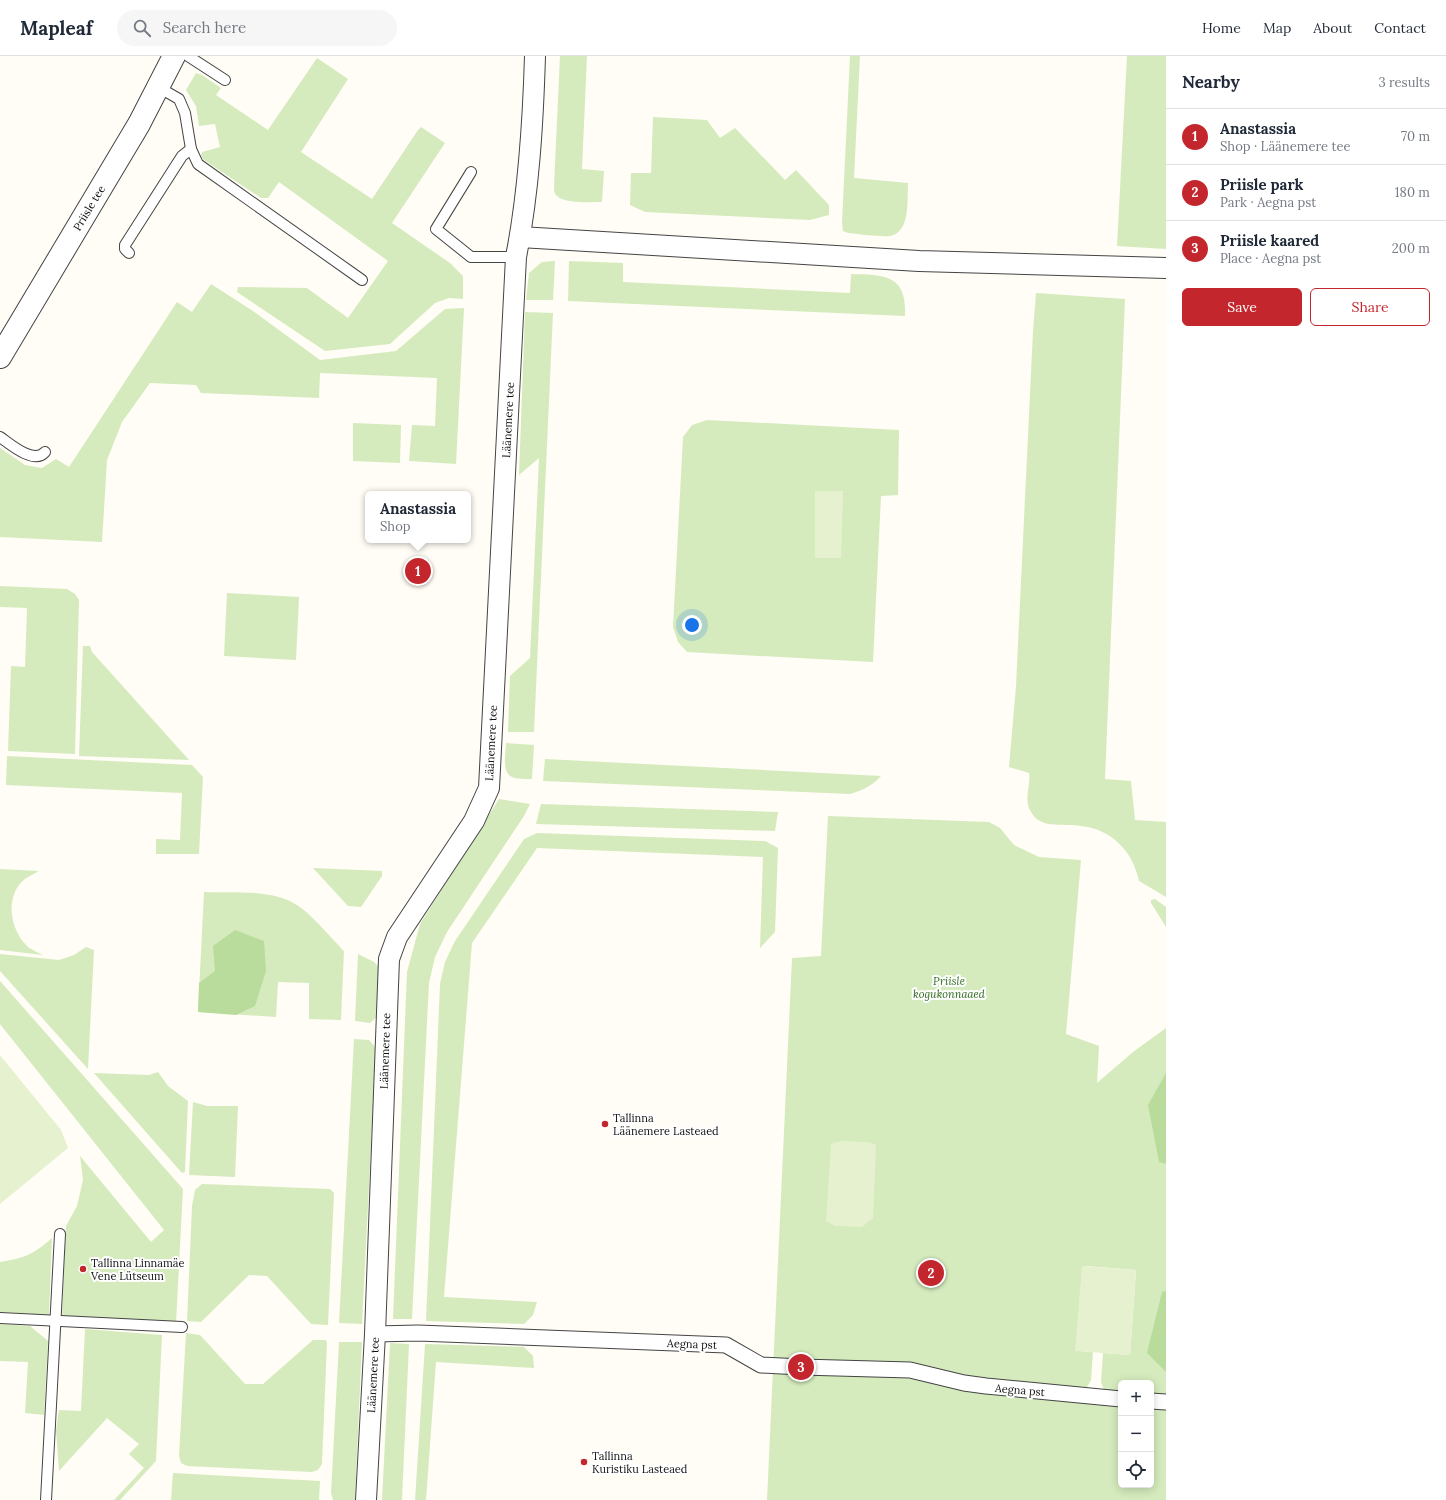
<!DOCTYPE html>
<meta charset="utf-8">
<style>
:root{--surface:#fff;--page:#f6f6f7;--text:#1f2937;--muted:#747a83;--line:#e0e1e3;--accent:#c4262e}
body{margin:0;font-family:Lora,serif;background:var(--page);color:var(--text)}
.controls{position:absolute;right:12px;bottom:12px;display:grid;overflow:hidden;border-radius:6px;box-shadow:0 2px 10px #0003}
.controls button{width:36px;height:36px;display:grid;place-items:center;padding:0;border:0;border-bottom:1px solid var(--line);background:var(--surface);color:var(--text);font:20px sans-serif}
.you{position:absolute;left:692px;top:569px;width:14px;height:14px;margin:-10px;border:3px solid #fff;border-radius:50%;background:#1a73e8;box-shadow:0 0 0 6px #1a73e833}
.badge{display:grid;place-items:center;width:26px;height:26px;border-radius:50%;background:var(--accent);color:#fff;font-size:13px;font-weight:700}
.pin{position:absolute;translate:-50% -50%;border:2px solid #fff;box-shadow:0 1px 4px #0006}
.popup{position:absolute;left:365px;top:435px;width:106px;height:52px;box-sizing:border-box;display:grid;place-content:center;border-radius:6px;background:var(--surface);filter:drop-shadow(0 1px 3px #0005);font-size:13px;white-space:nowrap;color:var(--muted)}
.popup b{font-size:15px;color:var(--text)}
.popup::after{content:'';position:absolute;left:50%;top:100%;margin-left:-8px;border:8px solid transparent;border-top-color:var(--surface)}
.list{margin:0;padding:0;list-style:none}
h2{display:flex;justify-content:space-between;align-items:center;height:52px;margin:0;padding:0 16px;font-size:17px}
h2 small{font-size:13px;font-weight:400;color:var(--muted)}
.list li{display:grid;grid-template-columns:26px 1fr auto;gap:12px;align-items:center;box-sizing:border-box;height:56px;padding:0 16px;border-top:1px solid var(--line)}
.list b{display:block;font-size:15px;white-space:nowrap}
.list p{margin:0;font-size:13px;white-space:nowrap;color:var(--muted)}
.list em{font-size:13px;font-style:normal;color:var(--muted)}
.actions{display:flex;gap:8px;padding:12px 16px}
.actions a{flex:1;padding:9px 0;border:1px solid var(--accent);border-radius:6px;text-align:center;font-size:14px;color:var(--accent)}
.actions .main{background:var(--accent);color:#fff}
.icon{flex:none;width:22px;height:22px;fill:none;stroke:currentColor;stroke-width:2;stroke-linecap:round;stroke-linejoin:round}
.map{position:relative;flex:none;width:1166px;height:1444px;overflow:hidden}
header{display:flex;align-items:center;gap:24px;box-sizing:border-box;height:56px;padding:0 20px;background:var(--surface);border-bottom:1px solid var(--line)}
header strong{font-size:19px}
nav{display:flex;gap:22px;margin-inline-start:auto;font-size:14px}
.search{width:280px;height:36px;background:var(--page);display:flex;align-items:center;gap:10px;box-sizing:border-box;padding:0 14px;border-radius:22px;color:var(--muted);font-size:15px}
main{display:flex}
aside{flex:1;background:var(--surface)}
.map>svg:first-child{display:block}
.green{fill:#d5ebbd}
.forest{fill:#b9dc9c}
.pitch{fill:#e6f2cf}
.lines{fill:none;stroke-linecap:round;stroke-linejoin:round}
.service-casing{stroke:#444;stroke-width:12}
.pedestrian-casing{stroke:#444;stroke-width:17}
.minor-casing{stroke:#444;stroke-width:22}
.tertiary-casing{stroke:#444;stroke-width:24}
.service{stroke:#fff;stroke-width:10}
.pedestrian{stroke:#fff;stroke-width:15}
.minor{stroke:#fff;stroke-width:20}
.tertiary{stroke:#fff;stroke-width:22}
.poi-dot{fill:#c4262e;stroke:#fff;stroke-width:1.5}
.labels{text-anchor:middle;stroke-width:4;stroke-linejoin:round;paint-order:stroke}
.street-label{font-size:11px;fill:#111;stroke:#fff}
.park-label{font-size:11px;font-style:italic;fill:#2f6b1f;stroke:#fff}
.poi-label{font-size:11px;fill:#111;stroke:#fff;text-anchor:start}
</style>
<header>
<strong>Mapleaf</strong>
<div class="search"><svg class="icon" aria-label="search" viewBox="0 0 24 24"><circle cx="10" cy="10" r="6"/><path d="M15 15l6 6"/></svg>Search here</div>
<nav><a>Home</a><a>Map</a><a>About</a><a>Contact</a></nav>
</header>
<main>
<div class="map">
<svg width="1166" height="1444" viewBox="0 0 1166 1444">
<rect width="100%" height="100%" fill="#fffdf5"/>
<!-- green -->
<g class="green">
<path d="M560,0H587L582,113L604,115L602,146C591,146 563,148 556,139C554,137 554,134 554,130Z"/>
<path d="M850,0H860L854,122L908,127C907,143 911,176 890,180C879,181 860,178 848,177L843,175L842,167Z"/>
<polygon points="1127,0 1166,0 1166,193 1117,190"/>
<polygon points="317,2 348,23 301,96 372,143 418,74 421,71 445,87 392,167 450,207 463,220 463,243 449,242 435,247 390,288 325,295 237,236 238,231 307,232 348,262 388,205 279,126 268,142 261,142 204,104 201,100 202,96 220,91 215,68 199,70 196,50 186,34 196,17 202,19 221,32 216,39 268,74"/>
<polygon points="653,61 707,64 720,82 735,72 785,124 796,114 829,149 829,159 810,164 645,156 630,149 631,117 651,117"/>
<polygon points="555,205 553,244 526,244 529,217 542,206"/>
<path d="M569,205L623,207V226L850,237L851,218C884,219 907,218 905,260L568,245Z"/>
<polygon points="211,228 253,255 320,304 396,295 445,253 464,252 456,408 409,405 412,369 435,370 437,322 320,317 319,342 201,337 196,329 150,327 122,366 107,404 102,486 0,481 0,392 25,409 42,412 56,403 69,411 177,246 192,256"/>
<path d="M1036,237L1125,243L1105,723L1131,725L1135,764L1166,766V841L1139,825C1133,795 1111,773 1081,770C1063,767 1041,774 1031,756C1023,743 1031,730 1029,717L1009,711L1016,630L1033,275Z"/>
<polygon points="525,256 553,257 534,676 508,676 510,620 530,602 539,402 519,419"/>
<polygon points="707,364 899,374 898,439 881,440 873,606 687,596 678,586 673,571 683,381 692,369"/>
<polygon points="353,367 401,369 400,407 353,405"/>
<polygon points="0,530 67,533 75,538 79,544 75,698 8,695 11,610 25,611 27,552 0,551"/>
<polygon points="227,537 299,541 296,604 224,600"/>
<polygon points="83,590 90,590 92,596 189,704 79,700"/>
<path d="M506,687L534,689L532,723C526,723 517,723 512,721C501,716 506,696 506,687Z"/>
<polygon points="7,700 192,709 203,721 199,798 156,798 156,783 180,784 182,737 6,729"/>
<path d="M545,703L881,720C872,730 863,734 850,738L543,725Z"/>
<polygon points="499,743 530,748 524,760 447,876 435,901 429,927 412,1263 393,1263 407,916 420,868"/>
<polygon points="541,748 778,756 775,775 536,768"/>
<polygon points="828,760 989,766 1000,772 1014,789 1039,801 1081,804 1066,978 1099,990 1097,1027 1133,996 1166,972 1166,1342 1151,1341 1151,1327 1121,1327 1121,1340 1104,1334 1101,1326 1103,1297 1130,1299 1136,1214 1086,1210 1081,1295 1093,1296 1091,1324 1086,1333 1121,1349 1121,1429 1151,1429 1151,1352 1166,1352 1166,1444 767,1444 792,902 821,900"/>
<polygon points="537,777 765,785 778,792 775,876 760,892 763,801 537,792 472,887 444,1241 537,1246 533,1259 524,1268 426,1265 440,928 445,906 455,885 524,783"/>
<polygon points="313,812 382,815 382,820 361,851 348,850"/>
<path d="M0,813L39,815C34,818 29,820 25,823C4,839 10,874 27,890C31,894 38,896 43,899L0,894Z"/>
<path d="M204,836C231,837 272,833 295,848C311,857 331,882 344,895L341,964L309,963V927L278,926L276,961L198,956Z"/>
<polygon points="1155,843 1166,851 1166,871 1151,847 1151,844"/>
<polygon points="86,891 94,894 88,1013 0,915 0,898 59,904 74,899"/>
<polygon points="358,898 374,906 381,913 379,959 370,967 355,965"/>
<polygon points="0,925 183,1133 176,1267 62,1260 66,1170 77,1150 83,1124 80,1100 151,1186 164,1174 0,968"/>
<polygon points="354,983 369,984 376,992 362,1268 339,1267"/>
<polygon points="158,1016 168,1030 188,1045 185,1116 182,1117 94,1017 149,1019"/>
<polygon points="193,1046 207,1050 238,1050 235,1121 189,1119"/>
<polygon points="202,1128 330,1133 334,1137 328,1269 311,1268 267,1220 249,1219 201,1266 187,1265 192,1150 195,1134"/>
<path d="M52,1182L49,1259L0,1256V1206C24,1202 33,1199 52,1182Z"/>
<polygon points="0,1268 30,1270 48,1285 44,1359 25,1357 28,1306 0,1305"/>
<polygon points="85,1273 162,1279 156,1405 120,1444 114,1444 144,1412 129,1398 139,1388 107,1362 59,1415 56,1374 59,1354 81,1355"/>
<polygon points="186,1277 200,1279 245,1328 263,1328 313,1284 326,1284 327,1287 322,1408 318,1414 312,1416 187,1410 181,1407 179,1400"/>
<polygon points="339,1286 362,1286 355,1444 333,1444 331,1437"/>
<polygon points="390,1287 409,1288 402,1444 382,1444"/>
<polygon points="425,1288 524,1291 533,1300 534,1312 436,1306 426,1444 415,1444"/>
<polygon points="173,1417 320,1425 319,1444 171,1444"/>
</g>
<!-- forest -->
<g class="forest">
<polygon points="235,874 264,885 266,915 255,950 236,959 198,956 199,927 215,915 213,890"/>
<polygon points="1166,1017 1166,1108 1159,1106 1148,1049"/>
<polygon points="1166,1235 1166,1316 1147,1297 1162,1236"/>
</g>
<!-- pitch -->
<g class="pitch">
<polygon points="815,435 843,435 841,502 815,502"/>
<polygon points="0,999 61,1074 68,1092 0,1148"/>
<polygon points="841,1085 869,1086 876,1089 873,1162 862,1171 835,1170 826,1165 831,1088"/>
<polygon points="1082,1210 1136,1214 1130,1299 1075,1295"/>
</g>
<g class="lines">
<!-- service casing -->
<g class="service-casing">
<g id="service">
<polyline points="188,0 225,24"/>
<polyline points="158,31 179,43 185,57 191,93 198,108 362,224"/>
<polyline points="471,116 436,173 471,201 516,201"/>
<polyline points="129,197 125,193 125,189 182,100 191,93"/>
<path d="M0,381C10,388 34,409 45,396"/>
<polyline points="0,1262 182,1271"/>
<polyline points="46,1444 60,1178"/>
</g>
</g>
<!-- pedestrian casing -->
<g class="pedestrian-casing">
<g id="pedestrian">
<polyline points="375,1278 418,1277 726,1289 761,1309 801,1311 910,1314 964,1327 986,1330 1121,1343"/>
<polyline points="1151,1345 1166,1346"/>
</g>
</g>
<!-- minor casing -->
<g class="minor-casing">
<g id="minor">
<polyline points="520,181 919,205 1166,212"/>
<path d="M366,1444L375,1278L389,903L397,881L474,765L489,732L516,201C529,135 533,67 535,0"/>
</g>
</g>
<!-- tertiary casing -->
<g class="tertiary-casing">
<polyline id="tertiary" points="0,301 139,68 174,0"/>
</g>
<!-- service -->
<use href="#service" class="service"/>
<!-- pedestrian -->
<use href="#pedestrian" class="pedestrian"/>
<!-- minor -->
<use href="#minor" class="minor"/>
<!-- tertiary -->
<use href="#tertiary" class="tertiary"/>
</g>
<!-- markers -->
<g class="poi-dot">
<circle cx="605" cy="1068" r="4"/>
<circle cx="83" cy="1213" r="4"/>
<circle cx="584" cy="1406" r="4"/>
</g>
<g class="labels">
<!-- street labels -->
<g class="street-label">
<text transform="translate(89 152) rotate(-59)" y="4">Priisle tee</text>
<text transform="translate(508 364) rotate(-87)" y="4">Läänemere tee</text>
<text transform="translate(491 687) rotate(-87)" y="4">Läänemere tee</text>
<text transform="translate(385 995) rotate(-88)" y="4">Läänemere tee</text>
<text transform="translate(692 1288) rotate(2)" y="4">Aegna pst</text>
<text transform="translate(373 1319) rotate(-87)" y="4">Läänemere tee</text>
<text transform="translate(1020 1334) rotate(5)" y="4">Aegna pst</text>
</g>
<!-- park labels -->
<g class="park-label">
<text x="949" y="929">Priisle<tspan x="949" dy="13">kogukonnaaed</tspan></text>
</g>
<!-- poi labels -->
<g class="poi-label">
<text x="613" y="1066">Tallinna<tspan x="613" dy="13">Läänemere Lasteaed</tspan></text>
<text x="91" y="1211">Tallinna Linnamäe<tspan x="91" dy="13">Vene Lütseum</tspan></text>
<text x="592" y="1404">Tallinna<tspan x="592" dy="13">Kuristiku Lasteaed</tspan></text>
</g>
</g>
</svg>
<div class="controls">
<button>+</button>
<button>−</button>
<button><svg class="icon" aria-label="locate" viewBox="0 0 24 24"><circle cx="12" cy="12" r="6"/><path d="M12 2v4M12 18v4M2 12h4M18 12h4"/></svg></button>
</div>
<div class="you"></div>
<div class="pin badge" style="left:418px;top:515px">1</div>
<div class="popup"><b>Anastassia</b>Shop</div>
<div class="pin badge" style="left:931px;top:1217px">2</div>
<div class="pin badge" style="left:801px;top:1311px">3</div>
</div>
<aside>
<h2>Nearby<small>3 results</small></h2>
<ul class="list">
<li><span class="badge">1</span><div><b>Anastassia</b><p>Shop · Läänemere tee</p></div><em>70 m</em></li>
<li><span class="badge">2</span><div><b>Priisle park</b><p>Park · Aegna pst</p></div><em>180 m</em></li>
<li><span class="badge">3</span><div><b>Priisle kaared</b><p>Place · Aegna pst</p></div><em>200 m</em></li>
</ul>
<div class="actions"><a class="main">Save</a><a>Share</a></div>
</aside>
</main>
